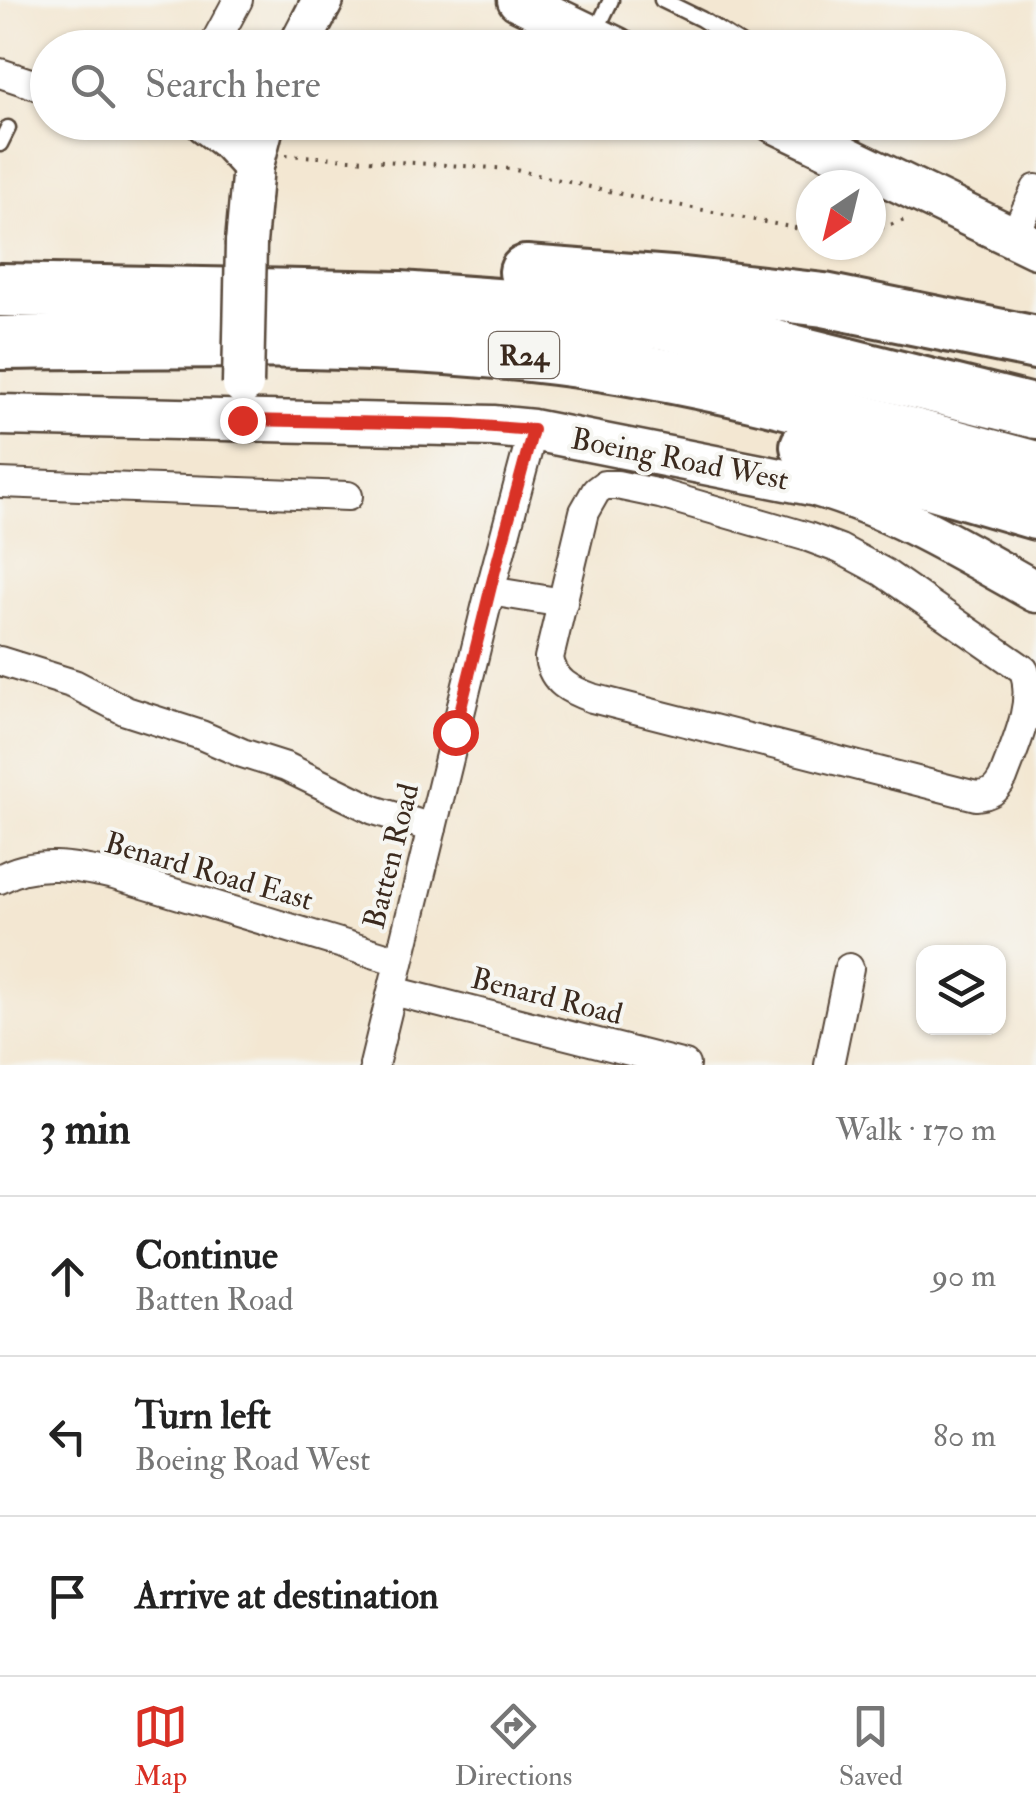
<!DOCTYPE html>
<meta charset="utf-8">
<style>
:root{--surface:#fff;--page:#f2f2f2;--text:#222;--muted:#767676;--line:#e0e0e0;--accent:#d93025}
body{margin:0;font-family:"IM FELL Double Pica",serif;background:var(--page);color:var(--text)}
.controls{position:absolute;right:30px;bottom:30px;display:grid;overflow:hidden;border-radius:20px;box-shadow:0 2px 8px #0004}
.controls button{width:90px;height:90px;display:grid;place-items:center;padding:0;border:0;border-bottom:2px solid var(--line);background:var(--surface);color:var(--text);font:50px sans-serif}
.compass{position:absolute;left:796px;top:170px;width:90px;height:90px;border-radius:50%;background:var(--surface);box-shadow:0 2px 8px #0004;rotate:215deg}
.stop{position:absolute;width:30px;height:30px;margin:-22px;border:8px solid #d93025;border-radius:50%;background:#fff}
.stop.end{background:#d93025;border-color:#fff;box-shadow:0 2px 10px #0008}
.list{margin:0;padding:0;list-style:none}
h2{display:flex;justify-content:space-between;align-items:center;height:130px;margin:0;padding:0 40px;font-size:42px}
h2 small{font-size:32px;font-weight:400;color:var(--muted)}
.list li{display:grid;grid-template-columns:65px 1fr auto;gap:30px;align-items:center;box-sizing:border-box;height:160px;padding:0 40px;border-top:2px solid var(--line)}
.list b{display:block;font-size:38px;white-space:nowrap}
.list p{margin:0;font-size:32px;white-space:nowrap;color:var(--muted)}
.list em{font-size:32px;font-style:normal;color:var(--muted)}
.icon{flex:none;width:55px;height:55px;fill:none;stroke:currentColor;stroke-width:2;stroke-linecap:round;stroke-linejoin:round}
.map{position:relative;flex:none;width:1036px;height:1065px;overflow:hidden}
.search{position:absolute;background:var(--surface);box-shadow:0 2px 8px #0004;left:30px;right:30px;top:30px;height:110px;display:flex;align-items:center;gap:25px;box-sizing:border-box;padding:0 35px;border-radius:55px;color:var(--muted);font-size:38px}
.sheet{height:610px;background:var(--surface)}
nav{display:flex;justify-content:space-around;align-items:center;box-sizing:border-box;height:140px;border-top:2px solid var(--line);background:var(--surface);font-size:28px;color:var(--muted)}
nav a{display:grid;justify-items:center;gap:5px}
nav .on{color:var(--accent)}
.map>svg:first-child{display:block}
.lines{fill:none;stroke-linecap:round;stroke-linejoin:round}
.lane-casing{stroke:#574639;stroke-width:19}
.street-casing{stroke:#574639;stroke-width:32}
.secondary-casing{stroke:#574639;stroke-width:45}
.highway-casing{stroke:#574639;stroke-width:58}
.path{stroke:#574639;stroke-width:4;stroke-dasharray:2.5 8;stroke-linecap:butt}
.lane{stroke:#fff;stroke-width:14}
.street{stroke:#fff;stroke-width:28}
.secondary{stroke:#fff;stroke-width:40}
.highway{stroke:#fff;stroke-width:52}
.secondary-bridge-casing{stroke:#574639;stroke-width:45;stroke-linecap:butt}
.secondary-bridge{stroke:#fff;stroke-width:40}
.route{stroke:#d93025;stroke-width:12}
.labels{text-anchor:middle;stroke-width:8;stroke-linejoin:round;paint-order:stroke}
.shield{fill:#f6f6f2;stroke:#73675e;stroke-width:2.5}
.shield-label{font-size:28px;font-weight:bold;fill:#3b2a1e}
.street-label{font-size:30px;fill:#3b2a1e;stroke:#f6f6f2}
</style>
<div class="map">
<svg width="1036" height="1065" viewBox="0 0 1036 1065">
<rect width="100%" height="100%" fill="#f6f6f2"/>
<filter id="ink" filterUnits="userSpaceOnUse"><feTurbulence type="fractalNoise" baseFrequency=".01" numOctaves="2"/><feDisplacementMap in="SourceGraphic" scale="20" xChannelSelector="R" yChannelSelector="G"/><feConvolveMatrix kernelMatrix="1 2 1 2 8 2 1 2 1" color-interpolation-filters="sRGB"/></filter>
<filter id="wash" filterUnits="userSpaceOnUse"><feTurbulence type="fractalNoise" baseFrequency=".0048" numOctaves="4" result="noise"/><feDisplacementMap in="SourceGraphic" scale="40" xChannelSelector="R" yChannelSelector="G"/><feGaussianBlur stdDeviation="2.25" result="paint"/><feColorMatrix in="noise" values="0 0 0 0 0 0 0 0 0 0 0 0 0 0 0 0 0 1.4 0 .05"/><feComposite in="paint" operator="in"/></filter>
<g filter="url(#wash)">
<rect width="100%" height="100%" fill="#f3e7d2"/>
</g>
<g filter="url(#ink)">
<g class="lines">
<!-- lane casing -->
<g class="lane-casing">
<g id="lane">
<polyline points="662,0 701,19 747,48"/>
<polyline points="594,35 611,0"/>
<polyline points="0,144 8,128"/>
</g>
</g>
<!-- street casing -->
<g class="street-casing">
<g id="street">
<polyline points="212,48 238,0"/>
<polyline points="0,73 48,89"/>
<polyline points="1013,238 1036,189"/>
<polyline points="0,483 348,496"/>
<path d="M604,485H617L660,494L808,537L840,549L883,572L1024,670C1036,704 1015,745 1003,778C996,791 990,795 976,796L592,698C570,690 553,682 549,658L584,512L596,491Z"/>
<polyline points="490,591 563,603"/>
<polyline points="0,661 74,684 126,711 201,735 242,753 286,767 374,810 432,828"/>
<path d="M0,879C36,858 76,867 114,875L399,961"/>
<polyline points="393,991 685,1065"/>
<polyline points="374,1065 490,591 533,430"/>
<polyline points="829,1065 849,968"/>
</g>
</g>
<!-- secondary casing -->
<g class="secondary-casing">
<g id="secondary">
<polyline points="518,0 617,48"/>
<polyline points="298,48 323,0"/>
<polyline points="205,122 230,141 253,166"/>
<polyline points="774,122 1036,248"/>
<polyline points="246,243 253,166 264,122"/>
<path d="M0,415L493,426L533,430L816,486C895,509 965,552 1036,592"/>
</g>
</g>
<!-- highway casing -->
<g class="highway-casing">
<g id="highway">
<polyline points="526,272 684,284 824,300 1036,343"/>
<polyline points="0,290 400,298 567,310 665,323 764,344 1036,412"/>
<path d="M0,343C185,341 371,336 555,358C718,378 877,426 1036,468"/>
<polyline points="807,446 1036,513"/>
</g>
</g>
<!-- path -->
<g class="path">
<polyline points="286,155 511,169 626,195 811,231"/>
<polyline points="871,231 905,220"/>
</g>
<!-- lane -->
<use href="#lane" class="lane"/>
<!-- street -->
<use href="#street" class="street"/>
<!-- secondary -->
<use href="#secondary" class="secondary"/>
<!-- highway -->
<use href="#highway" class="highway"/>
<!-- secondary-bridge casing -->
<g class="secondary-bridge-casing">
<polyline id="secondary-bridge" points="243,384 246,243"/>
</g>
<!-- secondary-bridge -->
<use href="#secondary-bridge" class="secondary-bridge"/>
</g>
</g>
<g class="lines" filter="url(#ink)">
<!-- route -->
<polyline class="route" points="242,420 454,424 533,430 495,570 455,732"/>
</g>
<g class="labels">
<!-- shield labels -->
<rect class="shield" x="489" y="332" width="70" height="46" rx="8"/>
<g class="shield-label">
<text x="524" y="365">R24</text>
</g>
<!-- street labels -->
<g class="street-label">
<text transform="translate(680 459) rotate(11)" y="10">Boeing Road West</text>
<text transform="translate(391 856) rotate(-76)" y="10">Batten Road</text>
<text transform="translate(209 871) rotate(16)" y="10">Benard Road East</text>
<text transform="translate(547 996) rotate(14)" y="10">Benard Road</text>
</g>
</g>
</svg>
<div class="controls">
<button><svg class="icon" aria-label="layers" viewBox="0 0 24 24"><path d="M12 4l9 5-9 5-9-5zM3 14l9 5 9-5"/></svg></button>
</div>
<svg class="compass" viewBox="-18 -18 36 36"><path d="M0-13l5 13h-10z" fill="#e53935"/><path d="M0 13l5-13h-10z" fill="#767676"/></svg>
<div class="stop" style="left:455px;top:732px"></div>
<div class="stop end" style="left:242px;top:420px"></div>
<div class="search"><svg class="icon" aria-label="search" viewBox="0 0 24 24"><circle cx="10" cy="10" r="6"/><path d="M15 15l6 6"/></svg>Search here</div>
</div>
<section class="sheet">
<h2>3 min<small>Walk · 170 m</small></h2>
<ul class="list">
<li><svg class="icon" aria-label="ahead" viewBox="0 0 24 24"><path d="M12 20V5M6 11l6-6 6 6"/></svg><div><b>Continue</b><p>Batten Road</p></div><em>90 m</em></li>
<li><svg class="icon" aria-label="left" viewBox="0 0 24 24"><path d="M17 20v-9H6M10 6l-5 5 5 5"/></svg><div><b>Turn left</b><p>Boeing Road West</p></div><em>80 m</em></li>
<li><svg class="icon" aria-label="arrive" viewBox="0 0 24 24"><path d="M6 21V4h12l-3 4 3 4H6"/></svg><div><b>Arrive at destination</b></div></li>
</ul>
</section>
<nav>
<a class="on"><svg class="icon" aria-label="map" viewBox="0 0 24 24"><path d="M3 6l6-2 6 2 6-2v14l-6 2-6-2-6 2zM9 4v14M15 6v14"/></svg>Map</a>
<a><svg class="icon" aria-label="directions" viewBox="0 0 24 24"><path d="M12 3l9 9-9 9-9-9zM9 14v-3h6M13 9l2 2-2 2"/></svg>Directions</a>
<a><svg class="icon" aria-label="saved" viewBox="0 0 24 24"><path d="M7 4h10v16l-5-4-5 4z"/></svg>Saved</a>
</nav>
